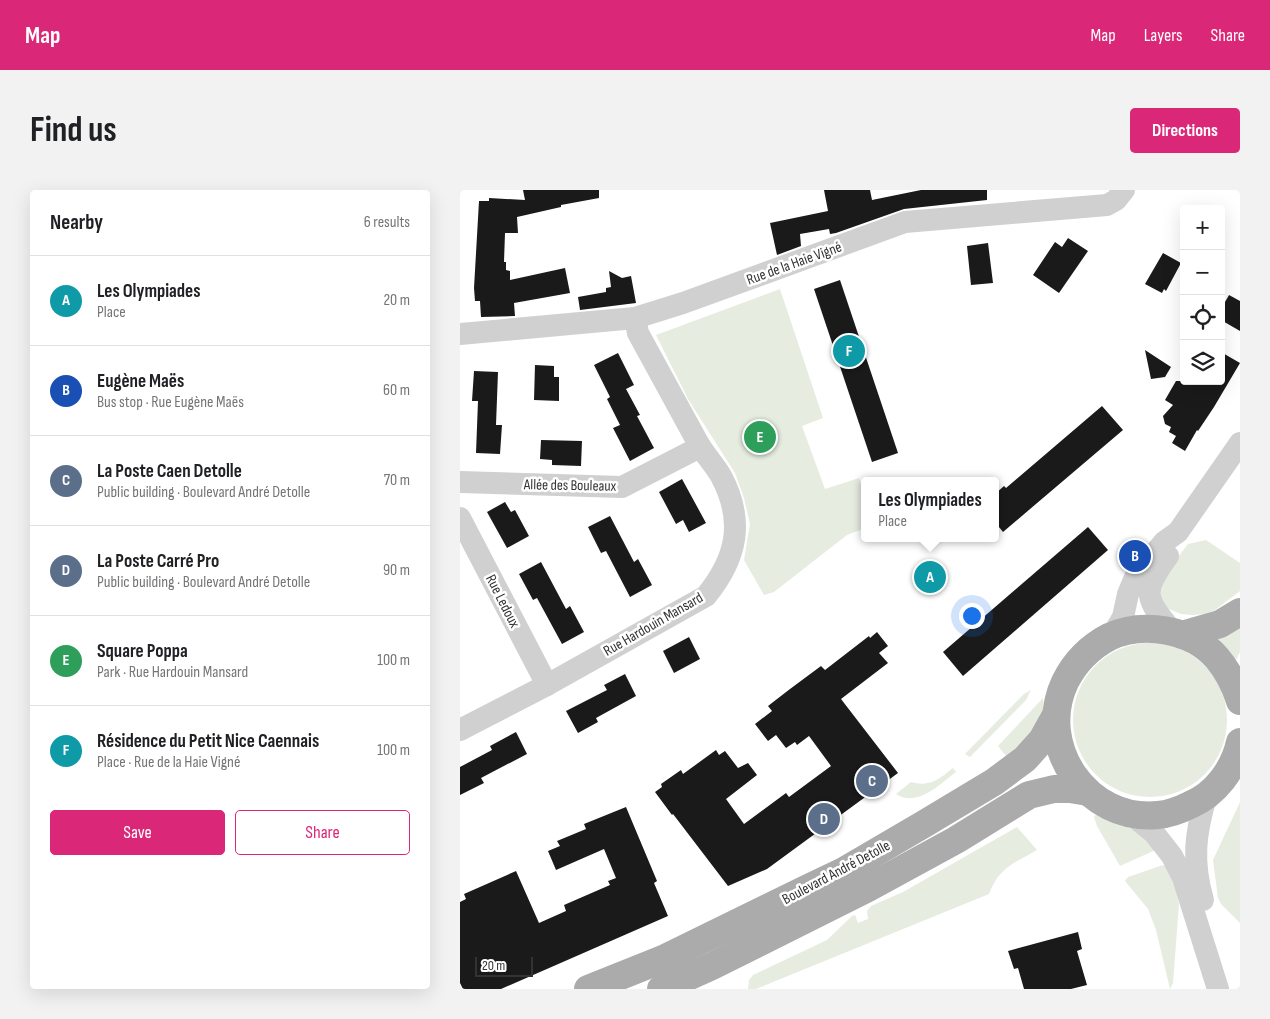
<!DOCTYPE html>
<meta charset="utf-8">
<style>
:root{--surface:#fff;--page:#f2f2f2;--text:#202124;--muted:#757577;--line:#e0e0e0;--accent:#db2777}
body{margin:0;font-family:"Sofia Sans Condensed",sans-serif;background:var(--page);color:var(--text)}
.controls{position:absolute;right:15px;top:15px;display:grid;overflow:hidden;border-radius:5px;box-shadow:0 5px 20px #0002}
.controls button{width:45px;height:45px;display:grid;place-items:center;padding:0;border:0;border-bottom:1px solid var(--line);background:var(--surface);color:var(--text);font:25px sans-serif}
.scale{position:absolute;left:15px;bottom:12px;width:58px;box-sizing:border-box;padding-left:5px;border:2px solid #333;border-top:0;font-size:14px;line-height:18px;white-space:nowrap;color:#333;-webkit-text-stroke:4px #fff;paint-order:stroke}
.you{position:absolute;left:511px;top:425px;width:18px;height:18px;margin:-12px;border:4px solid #fff;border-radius:50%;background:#1a73e8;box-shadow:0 0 0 8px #1a73e833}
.badge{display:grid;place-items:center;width:32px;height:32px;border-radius:50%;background:var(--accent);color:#fff;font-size:16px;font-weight:700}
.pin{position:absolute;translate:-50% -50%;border:2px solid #fff;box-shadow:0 1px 5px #0006}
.popup{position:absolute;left:401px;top:287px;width:138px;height:65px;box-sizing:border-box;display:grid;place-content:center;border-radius:5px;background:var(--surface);filter:drop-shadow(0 1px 4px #0005);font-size:16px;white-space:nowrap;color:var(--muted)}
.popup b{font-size:19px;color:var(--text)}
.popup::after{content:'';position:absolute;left:50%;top:100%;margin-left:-10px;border:10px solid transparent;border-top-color:var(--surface)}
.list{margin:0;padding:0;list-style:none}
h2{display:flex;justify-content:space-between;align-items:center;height:65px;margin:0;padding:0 20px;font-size:21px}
h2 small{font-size:16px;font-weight:400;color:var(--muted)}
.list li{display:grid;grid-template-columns:32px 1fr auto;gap:15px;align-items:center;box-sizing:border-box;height:90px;padding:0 20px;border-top:1px solid var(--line)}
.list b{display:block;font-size:19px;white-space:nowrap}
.list p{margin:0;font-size:16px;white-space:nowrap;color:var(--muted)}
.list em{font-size:16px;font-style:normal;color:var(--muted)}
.actions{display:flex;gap:10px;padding:15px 20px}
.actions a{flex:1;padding:11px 0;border:1px solid var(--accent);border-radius:5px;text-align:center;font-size:18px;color:var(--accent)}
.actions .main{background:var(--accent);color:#fff}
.icon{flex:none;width:28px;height:28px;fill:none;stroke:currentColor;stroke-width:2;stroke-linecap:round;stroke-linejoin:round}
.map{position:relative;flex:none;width:780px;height:799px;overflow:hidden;border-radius:5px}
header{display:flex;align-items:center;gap:30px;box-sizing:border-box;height:70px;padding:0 25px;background:var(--accent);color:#fff}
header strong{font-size:24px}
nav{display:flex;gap:28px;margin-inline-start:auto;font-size:18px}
.intro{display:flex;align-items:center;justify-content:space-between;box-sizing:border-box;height:120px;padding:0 30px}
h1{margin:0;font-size:35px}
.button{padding:12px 22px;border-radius:5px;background:var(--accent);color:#fff;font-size:18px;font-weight:700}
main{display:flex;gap:30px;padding:0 30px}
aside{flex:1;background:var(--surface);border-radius:5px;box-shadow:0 5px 20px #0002}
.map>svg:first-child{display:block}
.green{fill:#e6ecdf}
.building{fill:#1a1a1a}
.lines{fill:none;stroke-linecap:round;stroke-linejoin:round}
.minor{stroke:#d0d0d0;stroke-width:22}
.major{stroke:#ababab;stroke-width:28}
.labels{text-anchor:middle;stroke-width:5;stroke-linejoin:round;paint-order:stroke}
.street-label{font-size:15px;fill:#333;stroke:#fff}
</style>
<header>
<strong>Map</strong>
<nav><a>Map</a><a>Layers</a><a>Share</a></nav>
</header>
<div class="intro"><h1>Find us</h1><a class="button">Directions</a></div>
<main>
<aside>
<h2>Nearby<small>6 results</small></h2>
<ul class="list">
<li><span class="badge" style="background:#0f9aa8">A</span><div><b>Les Olympiades</b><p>Place</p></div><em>20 m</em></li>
<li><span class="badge" style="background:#1a4fb4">B</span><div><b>Eugène Maës</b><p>Bus stop · Rue Eugène Maës</p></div><em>60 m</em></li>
<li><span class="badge" style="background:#5c6f8a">C</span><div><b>La Poste Caen Detolle</b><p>Public building · Boulevard André Detolle</p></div><em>70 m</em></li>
<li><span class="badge" style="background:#5c6f8a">D</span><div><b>La Poste Carré Pro</b><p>Public building · Boulevard André Detolle</p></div><em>90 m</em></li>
<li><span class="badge" style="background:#2e9e5b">E</span><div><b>Square Poppa</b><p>Park · Rue Hardouin Mansard</p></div><em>100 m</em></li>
<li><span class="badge" style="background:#0f9aa8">F</span><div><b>Résidence du Petit Nice Caennais</b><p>Place · Rue de la Haie Vigné</p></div><em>100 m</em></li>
</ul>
<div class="actions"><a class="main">Save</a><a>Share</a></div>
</aside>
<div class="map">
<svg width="780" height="799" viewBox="0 0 780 799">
<rect width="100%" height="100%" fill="#fff"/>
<!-- green -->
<g class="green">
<polygon points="320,99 363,228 342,236 365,299 399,288 405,304 405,338 387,345 314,402 304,405 284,370 290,334 284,308 275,283 228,209 196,145"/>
<polygon points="746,350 780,373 780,401 755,420 744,424 732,425 721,424 704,417 700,409 703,387 728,354"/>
<polygon points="780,436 780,462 776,470 756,448"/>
<circle cx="690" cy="530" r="77"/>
<polygon points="571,500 566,510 510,567 505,564 564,504"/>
<path d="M583,508C588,531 562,554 549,570L538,556Z"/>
<path d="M493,578L496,582C480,594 457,618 436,604L451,592C470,597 478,590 493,578Z"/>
<polygon points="780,612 780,733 761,714 758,708 753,670"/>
<path d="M636,624C664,634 676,640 700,658L660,676L637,636L634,627Z"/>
<path d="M557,637L577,660C555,673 539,677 529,704L296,799H288L289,790L293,785L367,750L392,726L395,725L398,733L408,729L407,721L411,716L443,702Z"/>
<polygon points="703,675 706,677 716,700 719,714 713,793 710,799 696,740 688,719 665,691 668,687"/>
</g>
<!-- building -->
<g class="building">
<polygon points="63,0 139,0 139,8 101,15 101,17 57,27 58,43 45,43 44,72 46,72 46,80 50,81 50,90 105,78 110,103 54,113 55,126 21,127 20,111 15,111 14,98 19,11 29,11 29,8 65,10"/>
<polygon points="364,0 410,0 412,10 461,0 527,0 527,10 444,19 376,43 370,44 369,39 340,44 341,56 317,65 310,33 368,21"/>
<polygon points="608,48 628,61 599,103 573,85 595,52 602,57"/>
<polygon points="528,53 533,93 511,95 507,56"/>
<polygon points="703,63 721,73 706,101 704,99 702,103 685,94"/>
<polygon points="149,81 162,88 171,86 176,113 120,120 118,107 146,102 146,98 151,97"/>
<polygon points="380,90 438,263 412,272 354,99"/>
<polygon points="769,105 780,111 780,141 761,130 761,119"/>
<polygon points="685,160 711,177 705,187 691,189"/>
<polygon points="761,162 780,173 754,217 738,241 737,240 725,261 712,253 716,246 709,242 711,237 705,234 703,226 713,215 705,210 716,191 761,191"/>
<polygon points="158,163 174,195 166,199 180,225 177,226 194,258 170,271 153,238 160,235 147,209 150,207 134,175"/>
<polygon points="75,175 94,176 94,187 99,187 99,211 74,210"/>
<polygon points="14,181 38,182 36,235 42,235 40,264 16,263 18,211 12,211"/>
<polygon points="642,216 663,240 543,342 535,332 535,304 544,296 546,298"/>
<polygon points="81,250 122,251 121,276 92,275 92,270 80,269"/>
<polygon points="222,289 246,333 229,342 223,330 216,334 199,302"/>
<polygon points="45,312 51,322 55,320 69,346 47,358 27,322"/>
<polygon points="150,326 174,372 178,369 192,395 170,407 146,361 141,363 128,337"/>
<polygon points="628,337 648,360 503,486 483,462"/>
<polygon points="81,372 106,419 110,416 124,442 102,454 77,408 73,410 59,384"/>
<polygon points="417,442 428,456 419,463 428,473 381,509 438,583 307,679 268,696 213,624 212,625 195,602 202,597 201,594 221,580 223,584 256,560 259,565 265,561 278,578 288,573 297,585 266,609 284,634 326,603 329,607 371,576 349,546 337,555 335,552 326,558 316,545 308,551 295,534 312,521 308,516 330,499 361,476 365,480 409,446 410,448"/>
<polygon points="229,447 240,469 214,483 203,461"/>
<polygon points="165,484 176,506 136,528 138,532 118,543 106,521 147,500 144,495"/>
<polygon points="56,542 67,564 21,588 24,593 0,605 0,577 32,560 30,556"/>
<polygon points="166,617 197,691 194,693 208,726 41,799 3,799 0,793 0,712 6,709 4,704 56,681 79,733 106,721 104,715 150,695 148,691 156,688 144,659 96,680 88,661 100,656 97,651 126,639 124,634"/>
<polygon points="618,742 622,759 617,761 627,795 611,799 564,799 558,778 554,779 548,761"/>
</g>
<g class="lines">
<!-- minor -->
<g class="minor">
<polyline points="0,144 175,128 223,113 445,32 647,15 656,10 664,0"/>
<polyline points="0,292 162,297 240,257"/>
<polyline points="0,328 87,495"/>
<path d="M708,366C681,403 685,408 713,442"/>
<polyline points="652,446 663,427 668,404 676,385 704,352 718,342 780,253"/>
<path d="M0,540L87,495L246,406C277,368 285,331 261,286C254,274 244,264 237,251C217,215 198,179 178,143L175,128"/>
<polyline points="669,623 694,643 712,666 723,688 758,799"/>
<path d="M743,710C732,672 735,644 746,607"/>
</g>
<!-- major -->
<g class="major">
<polyline points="722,445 760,434 780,422"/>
<path d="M780,511C775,495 768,481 757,468C732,439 683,431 649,447C630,457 615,472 605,492C575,556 627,632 698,625C709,624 720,620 730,615C756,604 774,579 780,552"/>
<polyline points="128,799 203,769 346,699 382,682 464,634 534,592 565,569 582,550 596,525"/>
<polyline points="201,799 252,776 408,698 496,650 569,605 594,599 610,599 628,602"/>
</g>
</g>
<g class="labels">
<!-- street labels -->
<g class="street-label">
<text transform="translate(334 73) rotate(-20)" y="5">Rue de la Haie Vigné</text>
<text transform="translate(110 295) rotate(1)" y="5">Allée des Bouleaux</text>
<text transform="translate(43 411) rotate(63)" y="5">Rue Ledoux</text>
<text transform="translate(193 434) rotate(-30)" y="5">Rue Hardouin Mansard</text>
<text transform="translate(376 682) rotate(-28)" y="5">Boulevard André Detolle</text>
</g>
</g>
</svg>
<div class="controls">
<button>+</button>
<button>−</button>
<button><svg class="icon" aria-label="locate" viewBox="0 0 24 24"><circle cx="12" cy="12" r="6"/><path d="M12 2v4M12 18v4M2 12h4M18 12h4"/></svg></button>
<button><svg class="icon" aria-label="layers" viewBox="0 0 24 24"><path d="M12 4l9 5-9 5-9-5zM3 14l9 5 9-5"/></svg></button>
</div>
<div class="scale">20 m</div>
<div class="you"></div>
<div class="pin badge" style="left:470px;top:387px;background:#0f9aa8">A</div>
<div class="popup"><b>Les Olympiades</b>Place</div>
<div class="pin badge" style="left:675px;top:366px;background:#1a4fb4">B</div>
<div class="pin badge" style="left:412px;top:591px;background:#5c6f8a">C</div>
<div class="pin badge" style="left:364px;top:629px;background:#5c6f8a">D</div>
<div class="pin badge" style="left:300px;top:247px;background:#2e9e5b">E</div>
<div class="pin badge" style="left:389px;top:161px;background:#0f9aa8">F</div>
</div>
</main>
